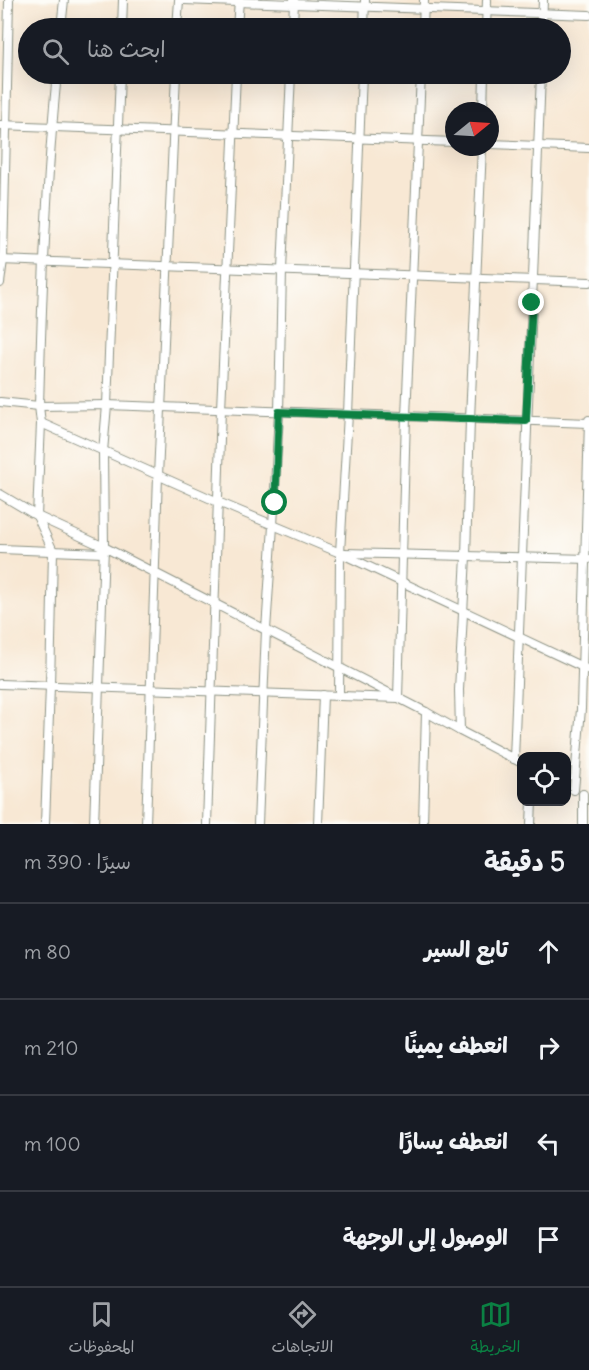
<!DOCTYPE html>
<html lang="ar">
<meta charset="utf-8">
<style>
:root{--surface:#171b24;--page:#20242c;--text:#f1f3f6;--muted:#9ea1a6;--line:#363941;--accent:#0b8043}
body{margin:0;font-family:Delius,"Playpen Sans Arabic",sans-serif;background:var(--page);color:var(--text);direction:rtl}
.controls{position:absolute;right:18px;bottom:18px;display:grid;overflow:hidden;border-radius:12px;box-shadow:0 6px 24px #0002}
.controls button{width:54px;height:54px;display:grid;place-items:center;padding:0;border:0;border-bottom:2px solid var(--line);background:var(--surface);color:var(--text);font:30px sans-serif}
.compass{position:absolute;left:445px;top:102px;width:54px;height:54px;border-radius:50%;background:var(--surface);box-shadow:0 6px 24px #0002;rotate:72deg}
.stop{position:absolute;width:18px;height:18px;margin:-14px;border:4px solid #0b8043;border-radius:50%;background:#fff}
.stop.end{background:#0b8043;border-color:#fff;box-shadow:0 2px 6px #0008}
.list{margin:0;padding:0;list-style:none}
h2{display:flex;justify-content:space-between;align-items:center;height:78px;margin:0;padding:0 24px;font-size:26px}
h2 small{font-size:20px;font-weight:400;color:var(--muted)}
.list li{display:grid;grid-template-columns:39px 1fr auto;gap:18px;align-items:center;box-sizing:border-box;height:96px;padding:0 24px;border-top:2px solid var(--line)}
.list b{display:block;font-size:22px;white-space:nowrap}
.list em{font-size:20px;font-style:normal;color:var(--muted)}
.icon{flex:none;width:33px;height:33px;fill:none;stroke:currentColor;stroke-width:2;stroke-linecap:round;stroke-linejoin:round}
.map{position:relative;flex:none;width:589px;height:824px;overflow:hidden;direction:ltr}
.search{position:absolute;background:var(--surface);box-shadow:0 6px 24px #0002;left:18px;right:18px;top:18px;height:66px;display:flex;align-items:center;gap:15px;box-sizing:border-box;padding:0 21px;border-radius:33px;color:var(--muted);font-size:22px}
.sheet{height:462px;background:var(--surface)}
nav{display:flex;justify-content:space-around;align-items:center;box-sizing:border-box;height:84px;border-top:2px solid var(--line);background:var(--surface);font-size:16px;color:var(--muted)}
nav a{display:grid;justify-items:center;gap:3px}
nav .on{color:var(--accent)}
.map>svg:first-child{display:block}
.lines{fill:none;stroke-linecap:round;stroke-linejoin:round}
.minor-casing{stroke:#8c9284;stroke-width:10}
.minor{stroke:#fff;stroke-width:8}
.route{stroke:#0b8043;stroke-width:8}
</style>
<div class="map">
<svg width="589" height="824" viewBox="0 0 589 824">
<rect width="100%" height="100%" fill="#fdfcf7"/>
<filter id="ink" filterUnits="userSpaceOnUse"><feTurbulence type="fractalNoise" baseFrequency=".0167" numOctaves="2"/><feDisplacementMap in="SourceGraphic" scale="12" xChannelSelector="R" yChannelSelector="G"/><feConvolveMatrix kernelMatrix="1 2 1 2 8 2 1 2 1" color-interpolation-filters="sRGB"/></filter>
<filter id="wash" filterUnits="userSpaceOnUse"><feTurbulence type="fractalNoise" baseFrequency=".008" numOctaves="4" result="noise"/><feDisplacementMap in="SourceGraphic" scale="24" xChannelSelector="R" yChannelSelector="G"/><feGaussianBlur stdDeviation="1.35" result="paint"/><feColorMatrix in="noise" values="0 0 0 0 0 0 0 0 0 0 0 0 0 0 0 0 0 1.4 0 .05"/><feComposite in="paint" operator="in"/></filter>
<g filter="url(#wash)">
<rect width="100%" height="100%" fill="#f8e8d4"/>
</g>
<g filter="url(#ink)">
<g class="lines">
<!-- minor casing -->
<g class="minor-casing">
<g id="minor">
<polyline points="184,0 589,15"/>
<polyline points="61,28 64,0"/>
<polyline points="122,28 123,0"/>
<polyline points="177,28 179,0"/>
<polyline points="237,28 239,0"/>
<polyline points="293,28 294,0"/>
<polyline points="364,28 365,0"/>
<polyline points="423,28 424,0"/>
<polyline points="486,28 487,0"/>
<polyline points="542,28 543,0"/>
<polyline points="483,111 484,74"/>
<polyline points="0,125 454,142"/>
<polyline points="490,144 589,148"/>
<polyline points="0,260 589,282"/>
<polyline points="0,283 3,260 9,0"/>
<polyline points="0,402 39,406 107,405 589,423"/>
<polyline points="41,423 218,502 340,553 589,670"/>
<polyline points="0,494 37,516 104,547 426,712 460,731 522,763"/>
<polyline points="0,549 103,553"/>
<polyline points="344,553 589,559"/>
<polyline points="0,684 398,698 406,416 421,74"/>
<polyline points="339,696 340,553 348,414 362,74"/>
<polyline points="460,731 459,690 466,556 470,419 482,147"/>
<polyline points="514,759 541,74"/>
<polyline points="574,790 581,709 589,420"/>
<path d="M45,824L50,686L53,551L37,516L41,423L39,406C42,295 46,184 57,74"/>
<polyline points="94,824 104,547 103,452 107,405 120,74"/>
<polyline points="146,824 158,476 176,74"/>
<polyline points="207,824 221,409 236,74"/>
<polyline points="258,824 266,630 273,526 279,412 282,270 291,74"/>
<polyline points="318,824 323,695"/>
<polyline points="423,824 426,712"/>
<polyline points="531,824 532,802"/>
<polyline points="583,824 583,794"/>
</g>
</g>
<!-- minor -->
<use href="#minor" class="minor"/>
</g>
</g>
<g class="lines" filter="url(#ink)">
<!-- route -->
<polyline class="route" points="275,503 279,412 526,421 532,303"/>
</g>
</svg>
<div class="controls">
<button><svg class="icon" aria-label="locate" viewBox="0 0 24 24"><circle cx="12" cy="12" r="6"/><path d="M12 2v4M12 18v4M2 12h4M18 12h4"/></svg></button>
</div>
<svg class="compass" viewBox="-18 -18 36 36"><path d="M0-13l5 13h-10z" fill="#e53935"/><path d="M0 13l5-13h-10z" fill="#9ea1a6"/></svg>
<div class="stop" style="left:275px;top:503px"></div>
<div class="stop end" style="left:532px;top:303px"></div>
<div class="search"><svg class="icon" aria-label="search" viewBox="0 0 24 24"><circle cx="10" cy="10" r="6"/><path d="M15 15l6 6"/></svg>ابحث هنا</div>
</div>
<section class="sheet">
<h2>5 دقيقة<small>سيرًا · 390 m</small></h2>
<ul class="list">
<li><svg class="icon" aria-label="ahead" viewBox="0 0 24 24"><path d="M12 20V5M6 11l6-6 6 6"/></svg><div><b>تابع السير</b></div><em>80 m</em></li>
<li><svg class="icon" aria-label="right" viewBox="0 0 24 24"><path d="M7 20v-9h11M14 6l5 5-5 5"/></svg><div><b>انعطف يمينًا</b></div><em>210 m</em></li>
<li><svg class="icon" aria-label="left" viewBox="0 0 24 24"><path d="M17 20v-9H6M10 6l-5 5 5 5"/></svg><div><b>انعطف يسارًا</b></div><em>100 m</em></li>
<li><svg class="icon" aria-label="arrive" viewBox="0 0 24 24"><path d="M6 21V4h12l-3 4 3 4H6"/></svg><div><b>الوصول إلى الوجهة</b></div></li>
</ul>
</section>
<nav>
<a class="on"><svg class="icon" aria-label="map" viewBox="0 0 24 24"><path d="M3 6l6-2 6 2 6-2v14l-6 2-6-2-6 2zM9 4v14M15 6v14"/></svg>الخريطة</a>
<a><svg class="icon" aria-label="directions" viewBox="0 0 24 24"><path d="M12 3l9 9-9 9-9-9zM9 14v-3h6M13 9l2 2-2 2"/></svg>الاتجاهات</a>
<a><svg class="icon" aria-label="saved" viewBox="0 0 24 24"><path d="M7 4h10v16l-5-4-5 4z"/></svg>المحفوظات</a>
</nav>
